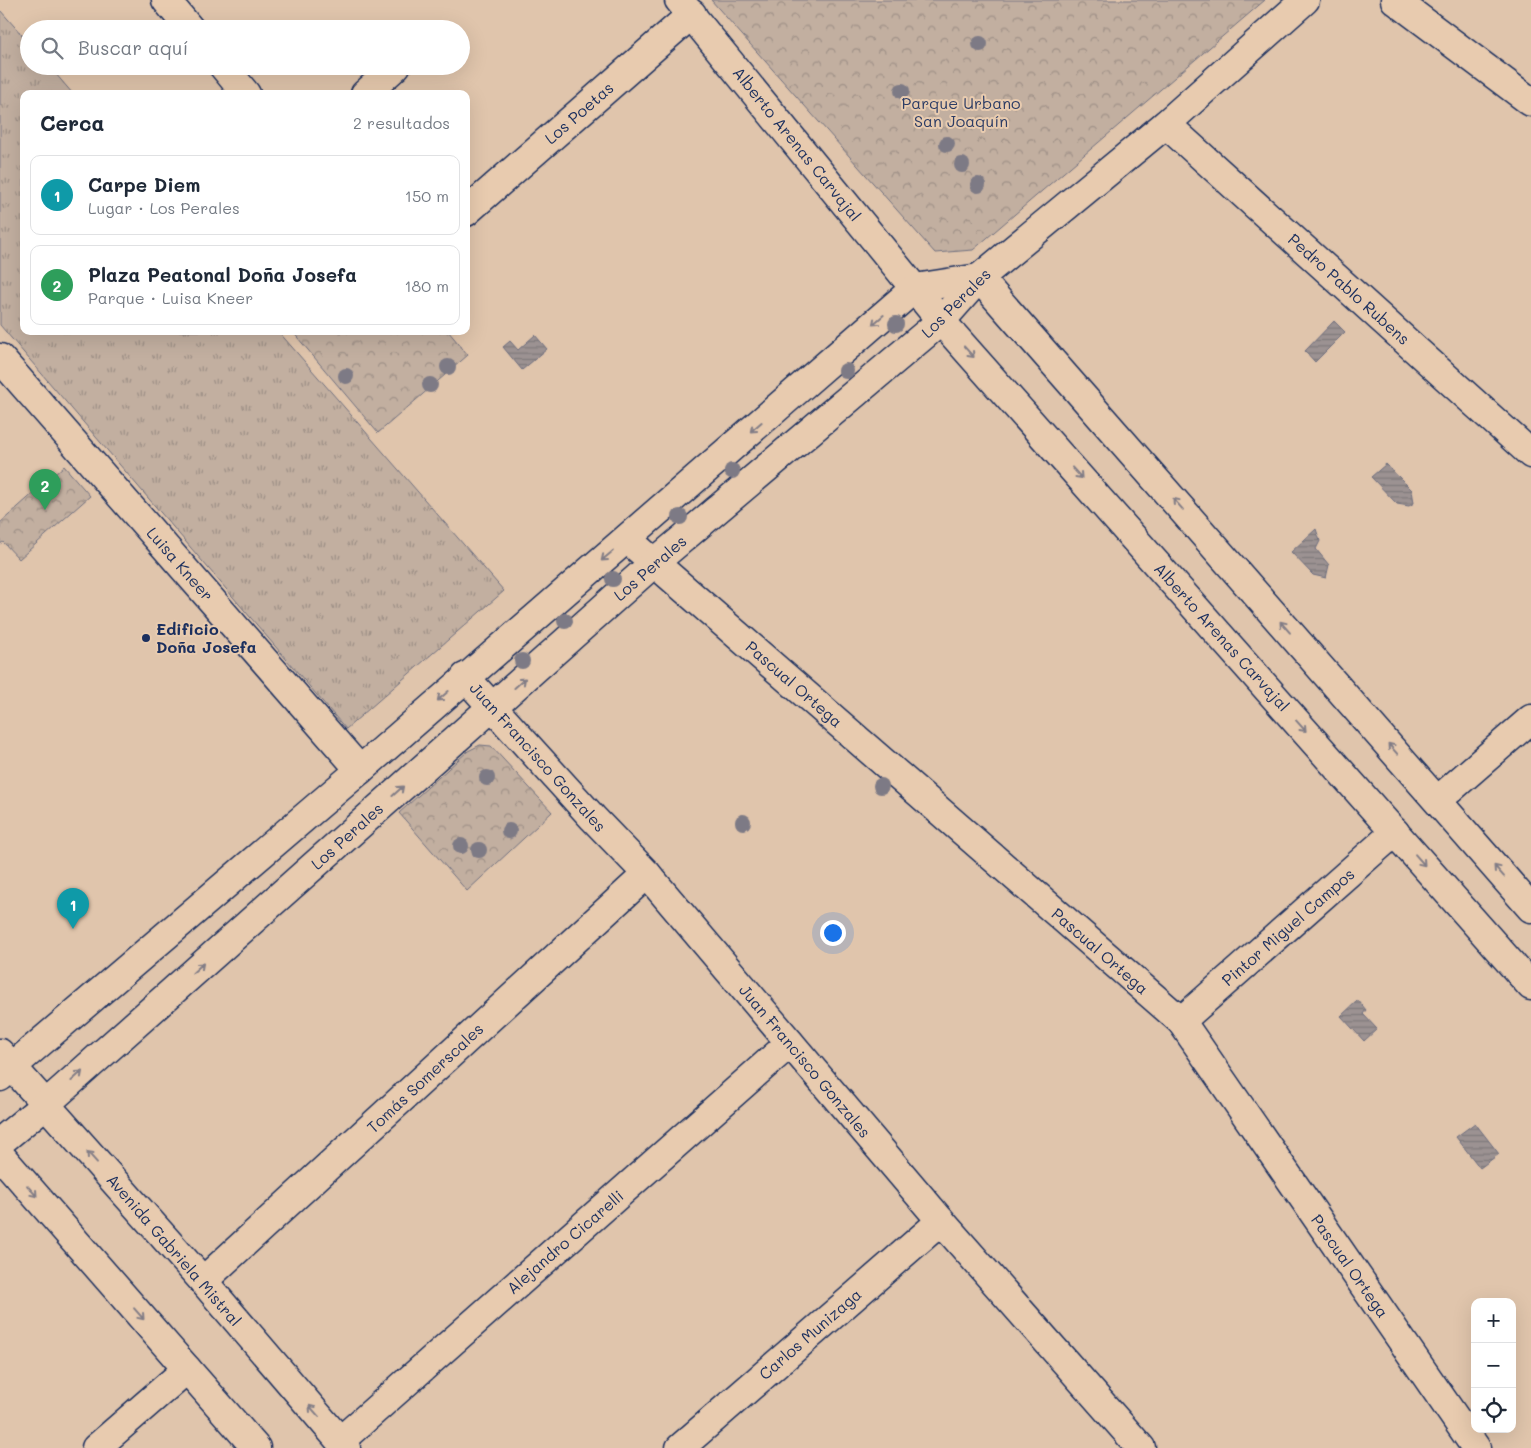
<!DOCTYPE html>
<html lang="es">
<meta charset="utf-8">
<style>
:root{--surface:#fff;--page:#f6f6f7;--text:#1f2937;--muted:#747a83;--line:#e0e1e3;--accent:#2563eb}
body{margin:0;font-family:Mali,sans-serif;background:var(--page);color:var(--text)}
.controls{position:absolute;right:15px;bottom:15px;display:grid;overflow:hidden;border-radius:10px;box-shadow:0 5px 20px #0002}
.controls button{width:45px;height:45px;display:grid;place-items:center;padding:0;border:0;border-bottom:1px solid var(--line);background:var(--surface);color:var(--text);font:25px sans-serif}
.you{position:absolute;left:832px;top:932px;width:18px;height:18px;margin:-12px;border:4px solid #fff;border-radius:50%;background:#1a73e8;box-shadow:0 0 0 8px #1a73e833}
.badge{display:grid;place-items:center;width:32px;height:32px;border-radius:50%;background:var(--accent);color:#fff;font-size:16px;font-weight:700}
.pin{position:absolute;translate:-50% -41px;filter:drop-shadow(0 1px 2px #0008)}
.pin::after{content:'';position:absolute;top:26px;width:18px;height:15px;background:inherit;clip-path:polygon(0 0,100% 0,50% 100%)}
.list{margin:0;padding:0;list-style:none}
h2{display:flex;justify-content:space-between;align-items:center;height:65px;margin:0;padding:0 20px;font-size:21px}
h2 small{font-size:16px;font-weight:400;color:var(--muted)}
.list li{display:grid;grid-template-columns:32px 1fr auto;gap:15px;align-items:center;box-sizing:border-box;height:80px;margin:0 10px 10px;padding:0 10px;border:1px solid var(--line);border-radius:10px}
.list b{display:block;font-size:19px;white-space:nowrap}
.list p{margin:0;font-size:16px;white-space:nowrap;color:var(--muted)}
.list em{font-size:16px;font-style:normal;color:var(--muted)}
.icon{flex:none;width:28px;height:28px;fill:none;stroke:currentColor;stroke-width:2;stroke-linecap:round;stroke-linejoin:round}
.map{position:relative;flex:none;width:1531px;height:1448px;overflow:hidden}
.search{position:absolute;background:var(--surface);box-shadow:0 5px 20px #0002;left:20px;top:20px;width:450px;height:55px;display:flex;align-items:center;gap:12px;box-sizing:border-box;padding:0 18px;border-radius:28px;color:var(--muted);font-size:19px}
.panel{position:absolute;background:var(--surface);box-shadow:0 5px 20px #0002;left:20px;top:90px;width:450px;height:245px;border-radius:10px}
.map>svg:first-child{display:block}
.grass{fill:url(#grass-tufts);stroke:#6e6f7f}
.park{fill:url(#park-crowns);stroke:#6e6f7f}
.water{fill:url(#water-rules);stroke:#686a7d}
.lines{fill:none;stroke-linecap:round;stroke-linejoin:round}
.minor-casing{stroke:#1b2f5e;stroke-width:31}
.tertiary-casing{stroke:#1b2f5e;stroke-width:31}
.secondary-casing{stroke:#1b2f5e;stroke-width:31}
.minor{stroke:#e8cbaf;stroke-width:28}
.tertiary{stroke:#e8cbaf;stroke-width:28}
.secondary{stroke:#e8cbaf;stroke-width:28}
.tree{fill:#7d7a85}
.oneway{stroke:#827d86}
.poi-dot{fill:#1b2f5e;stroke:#e8cbaf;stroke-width:2}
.labels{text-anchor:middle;stroke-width:4;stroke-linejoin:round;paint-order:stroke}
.park-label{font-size:16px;fill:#2c3c65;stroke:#e8cbaf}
.street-label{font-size:16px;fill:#1b2f5e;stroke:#e8cbaf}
.poi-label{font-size:16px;font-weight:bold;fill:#1b2f5e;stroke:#e8cbaf;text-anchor:start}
</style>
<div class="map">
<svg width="1531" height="1448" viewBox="0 0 1531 1448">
<defs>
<pattern id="grass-tufts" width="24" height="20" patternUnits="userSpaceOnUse" patternTransform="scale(1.25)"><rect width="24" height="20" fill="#c2afa0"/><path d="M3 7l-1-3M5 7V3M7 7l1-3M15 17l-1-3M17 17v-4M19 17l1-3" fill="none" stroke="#9d8f86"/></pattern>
<pattern id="park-crowns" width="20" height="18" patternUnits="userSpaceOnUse" patternTransform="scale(1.25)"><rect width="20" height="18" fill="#c2afa0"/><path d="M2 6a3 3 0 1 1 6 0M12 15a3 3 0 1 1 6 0" fill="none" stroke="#9d8f86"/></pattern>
<pattern id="water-rules" width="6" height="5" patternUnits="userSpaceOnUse" patternTransform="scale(1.25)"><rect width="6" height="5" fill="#9c9292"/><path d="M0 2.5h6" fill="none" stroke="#7e787a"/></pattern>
</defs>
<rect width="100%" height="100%" fill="#e0c5ac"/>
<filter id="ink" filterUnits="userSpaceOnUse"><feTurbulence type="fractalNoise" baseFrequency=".02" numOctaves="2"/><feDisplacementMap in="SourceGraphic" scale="10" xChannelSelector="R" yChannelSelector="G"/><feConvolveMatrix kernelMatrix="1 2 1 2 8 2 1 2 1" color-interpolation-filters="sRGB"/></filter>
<g filter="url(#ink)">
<!-- grass -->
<polygon class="grass" points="0,10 29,43 29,66 49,66 73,94 24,94 24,331 278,331 504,591 346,729 0,325"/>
<!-- park -->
<g class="park">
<polygon points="711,0 1265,0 973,250 935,253"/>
<polygon points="292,331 448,331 468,355 378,433"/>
<polygon points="64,466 90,496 19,559 3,542 0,544 0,523"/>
<polygon points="480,745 491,746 552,812 467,891 399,813 468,751"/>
</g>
<!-- water -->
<g class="water">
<polygon points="1334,321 1345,332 1315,362 1305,351"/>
<polygon points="535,335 547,349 522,370 503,347 510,341 518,350"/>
<polygon points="1386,464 1412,490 1414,503 1409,506 1397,504 1371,477"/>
<polygon points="1316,529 1320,541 1316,549 1329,565 1326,578 1313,575 1291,552"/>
<polygon points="1358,1000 1366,1010 1363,1014 1377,1029 1364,1041 1341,1016"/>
<polygon points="1475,1123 1499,1154 1480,1168 1456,1137"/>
</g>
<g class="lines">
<!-- minor casing -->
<g class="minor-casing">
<g id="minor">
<polyline points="166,0 190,29"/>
<polyline points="1395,0 1531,102"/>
<polyline points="223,66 246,94"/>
<polyline points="365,94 396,66"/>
<polyline points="1166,124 1531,454"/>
<polyline points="466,212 692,14"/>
<polyline points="0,358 360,770"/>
<polyline points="627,539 1181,1021 1476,1448"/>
<polyline points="465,677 593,818 647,874 941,1221 1141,1448"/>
<polyline points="1438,800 1531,719"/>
<polyline points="1181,1021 1395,832"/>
<polyline points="203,1281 647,874"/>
<polyline points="340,1441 790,1043"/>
<polyline points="96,1448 187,1369"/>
<polyline points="680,1448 941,1221"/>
</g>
</g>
<!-- tertiary casing -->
<g class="tertiary-casing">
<g id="tertiary">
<polyline points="679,0 941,321 1531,986"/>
<polyline points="979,278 1531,908"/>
</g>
</g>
<!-- secondary casing -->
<g class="secondary-casing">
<g id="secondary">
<polyline points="0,1053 203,1281 346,1448"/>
<polyline points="0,1077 360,770 915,288 979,278"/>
<polyline points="0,1142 46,1104 655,562 941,321 979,278 1166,124 1305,0"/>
<polyline points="0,1155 256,1448"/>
</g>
</g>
<!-- minor -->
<use href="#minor" class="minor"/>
<!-- tertiary -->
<use href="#tertiary" class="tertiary"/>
<!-- secondary -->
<use href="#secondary" class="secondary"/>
</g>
<!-- trees -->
<g class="tree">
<circle cx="980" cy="44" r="8"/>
<circle cx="902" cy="91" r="8"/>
<circle cx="947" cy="144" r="8"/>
<circle cx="962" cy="165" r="8"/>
<circle cx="978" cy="185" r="8"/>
<circle cx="896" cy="324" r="8"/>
<circle cx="448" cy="367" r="8"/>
<circle cx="846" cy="371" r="8"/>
<circle cx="346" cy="376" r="8"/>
<circle cx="430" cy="385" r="8"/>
<circle cx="732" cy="471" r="8"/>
<circle cx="680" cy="517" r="8"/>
<circle cx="613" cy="579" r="8"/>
<circle cx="565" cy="621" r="8"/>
<circle cx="522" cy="661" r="8"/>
<circle cx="487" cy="778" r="8"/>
<circle cx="881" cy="786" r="8"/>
<circle cx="743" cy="822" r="8"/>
<circle cx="509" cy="831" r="8"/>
<circle cx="461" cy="846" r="8"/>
<circle cx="479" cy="850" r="8"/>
</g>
<!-- one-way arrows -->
<defs><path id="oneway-shaft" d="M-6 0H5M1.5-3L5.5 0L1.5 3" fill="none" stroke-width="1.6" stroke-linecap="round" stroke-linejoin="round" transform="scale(1.25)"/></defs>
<g class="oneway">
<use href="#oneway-shaft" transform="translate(878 320) rotate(139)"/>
<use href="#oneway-shaft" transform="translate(969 352) rotate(48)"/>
<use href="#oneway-shaft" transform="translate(756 427) rotate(139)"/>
<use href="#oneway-shaft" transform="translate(1077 473) rotate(48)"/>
<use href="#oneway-shaft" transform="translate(1178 504) rotate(-131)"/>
<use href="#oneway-shaft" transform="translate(607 556) rotate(140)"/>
<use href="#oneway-shaft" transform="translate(1285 627) rotate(-131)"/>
<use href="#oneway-shaft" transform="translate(520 683) rotate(-42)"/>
<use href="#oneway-shaft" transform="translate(443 696) rotate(139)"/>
<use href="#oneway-shaft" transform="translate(1301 726) rotate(48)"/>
<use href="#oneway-shaft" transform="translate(1393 749) rotate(-131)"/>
<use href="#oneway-shaft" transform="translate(398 791) rotate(-42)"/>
<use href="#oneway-shaft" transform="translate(1420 860) rotate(49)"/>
<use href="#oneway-shaft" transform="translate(1499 871) rotate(-131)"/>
<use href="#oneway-shaft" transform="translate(198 968) rotate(-42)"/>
<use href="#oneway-shaft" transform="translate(77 1076) rotate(-42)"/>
<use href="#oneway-shaft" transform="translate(92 1157) rotate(-132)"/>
<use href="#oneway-shaft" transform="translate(32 1191) rotate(49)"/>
<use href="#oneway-shaft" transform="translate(139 1314) rotate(49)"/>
<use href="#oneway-shaft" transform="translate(314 1411) rotate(-131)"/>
</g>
</g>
<!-- markers -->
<circle class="poi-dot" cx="146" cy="638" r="5"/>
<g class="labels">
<!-- park labels -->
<g class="park-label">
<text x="961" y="109">Parque Urbano<tspan x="961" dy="18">San Joaquín</tspan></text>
</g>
<!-- street labels -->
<g class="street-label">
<text transform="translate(579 113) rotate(-41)" y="6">Los Poetas</text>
<text transform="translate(797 144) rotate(51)" y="6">Alberto Arenas Carvajal</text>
<text transform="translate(1349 289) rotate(42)" y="6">Pedro Pablo Rubens</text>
<text transform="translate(956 303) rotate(-45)" y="6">Los Perales</text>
<text transform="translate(180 564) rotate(49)" y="6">Luisa Kneer</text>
<text transform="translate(650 568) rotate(-41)" y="6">Los Perales</text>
<text transform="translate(1222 637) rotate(48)" y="6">Alberto Arenas Carvajal</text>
<text transform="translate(794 684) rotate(41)" y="6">Pascual Ortega</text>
<text transform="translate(538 757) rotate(48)" y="6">Juan Francisco Gonzales</text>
<text transform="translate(347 836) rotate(-42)" y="6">Los Perales</text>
<text transform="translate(1288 927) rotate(-41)" y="6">Pintor Miguel Campos</text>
<text transform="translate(1100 951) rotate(41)" y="6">Pascual Ortega</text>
<text transform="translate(805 1061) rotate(50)" y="6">Juan Francisco Gonzales</text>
<text transform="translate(425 1078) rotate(-43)" y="6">Tomás Somerscales</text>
<text transform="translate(565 1242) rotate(-41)" y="6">Alejandro Cicarelli</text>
<text transform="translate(174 1250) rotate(49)" y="6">Avenida Gabriela Mistral</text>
<text transform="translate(1350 1266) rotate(55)" y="6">Pascual Ortega</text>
<text transform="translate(810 1334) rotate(-41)" y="6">Carlos Munizaga</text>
</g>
<!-- poi labels -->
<g class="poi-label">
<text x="156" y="635">Edificio<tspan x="156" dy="18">Doña Josefa</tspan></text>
</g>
</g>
</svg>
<div class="controls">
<button>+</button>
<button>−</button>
<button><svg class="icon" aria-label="locate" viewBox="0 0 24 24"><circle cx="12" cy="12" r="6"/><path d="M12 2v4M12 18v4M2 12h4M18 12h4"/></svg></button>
</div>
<div class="you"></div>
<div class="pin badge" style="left:73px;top:929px;background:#0f9aa8">1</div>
<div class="pin badge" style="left:45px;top:510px;background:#2e9e5b">2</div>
<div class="search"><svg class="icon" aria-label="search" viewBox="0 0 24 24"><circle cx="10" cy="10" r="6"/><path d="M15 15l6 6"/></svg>Buscar aquí</div>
<section class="panel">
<h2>Cerca<small>2 resultados</small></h2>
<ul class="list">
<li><span class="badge" style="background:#0f9aa8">1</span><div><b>Carpe Diem</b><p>Lugar · Los Perales</p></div><em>150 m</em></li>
<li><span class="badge" style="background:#2e9e5b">2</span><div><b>Plaza Peatonal Doña Josefa</b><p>Parque · Luisa Kneer</p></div><em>180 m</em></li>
</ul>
</section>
</div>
